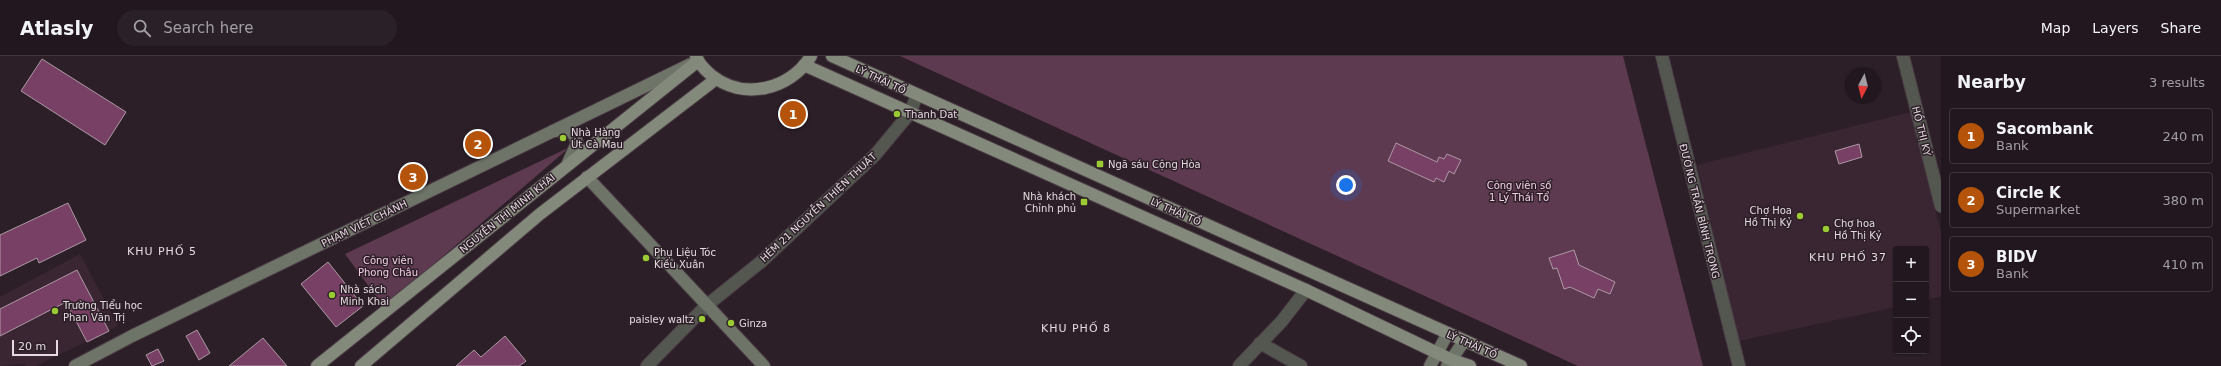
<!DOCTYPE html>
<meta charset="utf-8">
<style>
:root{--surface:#22171e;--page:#2a2027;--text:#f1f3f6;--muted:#a29fa4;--line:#3f363c;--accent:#b45309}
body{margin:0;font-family:"DejaVu Sans",sans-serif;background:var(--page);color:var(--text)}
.controls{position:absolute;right:12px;bottom:12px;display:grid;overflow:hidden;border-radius:4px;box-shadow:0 1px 3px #0004}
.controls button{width:36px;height:36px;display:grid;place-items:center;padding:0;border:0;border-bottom:1px solid var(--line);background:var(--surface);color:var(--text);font:20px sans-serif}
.compass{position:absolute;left:1845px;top:12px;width:36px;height:36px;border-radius:50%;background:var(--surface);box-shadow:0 1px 3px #0004;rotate:187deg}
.scale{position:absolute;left:12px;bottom:10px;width:46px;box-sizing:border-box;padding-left:4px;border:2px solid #e4dadf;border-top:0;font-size:11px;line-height:14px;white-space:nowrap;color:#e4dadf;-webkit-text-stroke:3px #2d1f28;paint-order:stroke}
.you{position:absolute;left:1346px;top:129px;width:14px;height:14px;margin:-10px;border:3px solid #fff;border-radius:50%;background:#1a73e8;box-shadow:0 0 0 6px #1a73e833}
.badge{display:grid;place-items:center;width:26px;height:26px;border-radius:50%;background:var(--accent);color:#fff;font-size:13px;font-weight:700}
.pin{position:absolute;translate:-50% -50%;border:2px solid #fff;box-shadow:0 1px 4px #0006}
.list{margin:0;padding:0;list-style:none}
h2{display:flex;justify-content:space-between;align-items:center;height:52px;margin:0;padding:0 16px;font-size:17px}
h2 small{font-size:13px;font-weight:400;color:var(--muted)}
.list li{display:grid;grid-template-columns:26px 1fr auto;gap:12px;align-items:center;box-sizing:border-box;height:56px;margin:0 8px 8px;padding:0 8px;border:1px solid var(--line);border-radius:4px}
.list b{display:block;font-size:15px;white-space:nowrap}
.list p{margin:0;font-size:13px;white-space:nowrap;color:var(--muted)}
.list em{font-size:13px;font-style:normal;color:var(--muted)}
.icon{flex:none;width:22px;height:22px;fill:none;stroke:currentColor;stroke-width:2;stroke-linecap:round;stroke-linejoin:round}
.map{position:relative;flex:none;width:1941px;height:310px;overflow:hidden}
header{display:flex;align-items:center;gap:24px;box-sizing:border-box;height:56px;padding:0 20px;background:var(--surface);border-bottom:1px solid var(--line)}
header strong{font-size:19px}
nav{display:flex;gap:22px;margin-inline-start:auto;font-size:14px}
.search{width:280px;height:36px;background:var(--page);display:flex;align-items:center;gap:10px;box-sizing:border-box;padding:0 14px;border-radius:22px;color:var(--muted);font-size:15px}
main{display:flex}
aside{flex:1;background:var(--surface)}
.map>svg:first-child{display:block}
.built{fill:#3a2632}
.green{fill:#5e3a51}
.building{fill:#794066;stroke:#ac99a4}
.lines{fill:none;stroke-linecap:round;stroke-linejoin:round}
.street-casing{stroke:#4a3d45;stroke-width:14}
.secondary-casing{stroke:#4a3d45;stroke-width:14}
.primary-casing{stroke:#4a3d45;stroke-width:14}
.street{stroke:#545750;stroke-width:12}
.secondary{stroke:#6f7469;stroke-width:12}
.primary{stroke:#848a7b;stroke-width:12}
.poi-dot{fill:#9bcb33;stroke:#2d1f28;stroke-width:1.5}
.labels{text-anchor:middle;stroke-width:3;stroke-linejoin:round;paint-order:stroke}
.street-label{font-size:10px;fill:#e4dadf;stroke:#2d1f28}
.poi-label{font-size:10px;fill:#e4dadf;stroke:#2d1f28;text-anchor:start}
.park-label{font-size:10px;fill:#f4d0e6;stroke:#2d1f28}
.neighbourhood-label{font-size:11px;letter-spacing:1px;fill:#e4dadf;stroke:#2d1f28}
</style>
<header>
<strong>Atlasly</strong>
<div class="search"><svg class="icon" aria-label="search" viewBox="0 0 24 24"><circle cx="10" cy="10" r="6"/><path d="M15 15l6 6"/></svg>Search here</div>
<nav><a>Map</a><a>Layers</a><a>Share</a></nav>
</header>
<main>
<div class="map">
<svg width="1941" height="310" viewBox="0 0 1941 310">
<rect width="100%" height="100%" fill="#2d1f28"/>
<!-- built -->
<g class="built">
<polygon points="1911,56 1941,177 1941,240 1926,244 1926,193 1896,193 1896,251 1739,285 1697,109"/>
<polygon points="80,198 118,270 36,310 26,310 25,308 0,310 0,241"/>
</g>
<!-- green -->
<g class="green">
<polygon points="900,0 1623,0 1703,310 1578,310"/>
<polygon points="570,91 384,251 345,198"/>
</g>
<!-- building -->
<g class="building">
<polygon points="42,3 126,56 105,89 21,35"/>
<polygon points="1396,87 1437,106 1439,101 1444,103 1447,98 1461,104 1454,118 1449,115 1444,126 1436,122 1434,126 1388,105"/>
<polygon points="1859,88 1862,101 1839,108 1835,95"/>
<polygon points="68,147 86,184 39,207 37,202 0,220 0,179"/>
<polygon points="1574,194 1579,209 1615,226 1610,238 1598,233 1594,242 1570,231 1564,233 1557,212 1553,213 1549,202"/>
<polygon points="328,206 363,250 336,271 301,228"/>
<polygon points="77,214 109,275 87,286 66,246 0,280 0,253"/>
<polygon points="197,274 210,297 199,304 186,280"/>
<polygon points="505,280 526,305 519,310 456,310 474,294 481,301"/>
<polygon points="263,282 287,310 229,310"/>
<polygon points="158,293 164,305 152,310 146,299"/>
</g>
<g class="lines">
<!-- street casing -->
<g class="street-casing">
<g id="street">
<polyline points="1662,0 1739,310"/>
<polyline points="1903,0 1941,150"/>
<polyline points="1260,287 1301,310"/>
<polyline points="647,310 706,250 762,205 875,99 910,57 917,39"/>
<polyline points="1239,310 1282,265 1306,234"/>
</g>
</g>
<!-- secondary casing -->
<g class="secondary-casing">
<g id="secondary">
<polyline points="553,75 566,74 574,78 577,87 568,107"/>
<polyline points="587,121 764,310"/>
<polyline points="75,310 132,280 691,8"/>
<polyline points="1430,310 1448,277"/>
<polyline points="1447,310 1464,285"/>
</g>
</g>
<!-- primary casing -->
<g class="primary-casing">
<g id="primary">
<path d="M696,0C699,8 705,14 711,19C743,45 790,34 811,0"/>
<polyline points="832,0 1521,310"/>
<polyline points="804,9 1306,234 1452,304 1470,310"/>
<polyline points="317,310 698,5"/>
<polyline points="361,310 540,158 716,23"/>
</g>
</g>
<!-- street -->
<use href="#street" class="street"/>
<!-- secondary -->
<use href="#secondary" class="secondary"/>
<!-- primary -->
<use href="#primary" class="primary"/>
</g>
<!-- markers -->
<g class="poi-dot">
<circle cx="897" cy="58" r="4"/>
<circle cx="563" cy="82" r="4"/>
<rect x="1096" y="104" width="8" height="8" rx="2"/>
<rect x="1080" y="142" width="8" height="8" rx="2"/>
<circle cx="1800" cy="160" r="4"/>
<circle cx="1826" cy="173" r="4"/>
<circle cx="646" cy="202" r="4"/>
<circle cx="332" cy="239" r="4"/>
<circle cx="55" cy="255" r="4"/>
<circle cx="702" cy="263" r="4"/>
<circle cx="731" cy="267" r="4"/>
</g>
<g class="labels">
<!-- street labels -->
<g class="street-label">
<text transform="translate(881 23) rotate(25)" y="4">LÝ THÁI TỔ</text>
<text transform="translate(1922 75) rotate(76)" y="4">HỒ THỊ KỶ</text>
<text transform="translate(818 151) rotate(-43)" y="4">HẺM 21 NGUYỄN THIỆN THUẬT</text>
<text transform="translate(1176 155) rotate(24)" y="4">LÝ THÁI TỔ</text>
<text transform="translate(1700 155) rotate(76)" y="4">ĐƯỜNG TRẦN BÌNH TRỌNG</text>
<text transform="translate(507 157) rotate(-39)" y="4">NGUYỄN THỊ MINH KHAI</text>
<text transform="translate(364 167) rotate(-26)" y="4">PHẠM VIẾT CHÁNH</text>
<text transform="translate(1472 288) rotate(24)" y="4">LÝ THÁI TỔ</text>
</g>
<!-- poi labels -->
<g class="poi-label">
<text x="905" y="62">Thanh Dat</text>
<text x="571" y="80">Nhà Hàng<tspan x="571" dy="12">Út Cà Mau</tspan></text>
<text x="1108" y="112">Ngã sáu Cộng Hòa</text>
<text x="1076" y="144" text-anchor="end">Nhà khách<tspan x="1076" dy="12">Chỉnh phủ</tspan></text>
<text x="1792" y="158" text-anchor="end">Chợ Hoa<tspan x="1792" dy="12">Hồ Thị Kỷ</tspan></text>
<text x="1834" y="171">Chợ hoa<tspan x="1834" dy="12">Hồ Thị Kỷ</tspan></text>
<text x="654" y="200">Phụ Liệu Tóc<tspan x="654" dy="12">Kiều Xuân</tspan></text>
<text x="340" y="237">Nhà sách<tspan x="340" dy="12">Minh Khai</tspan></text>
<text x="63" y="253">Trường Tiểu học<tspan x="63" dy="12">Phan Văn Trị</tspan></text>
<text x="694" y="267" text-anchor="end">paisley waltz</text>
<text x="739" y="271">Ginza</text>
</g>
<!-- park labels -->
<g class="park-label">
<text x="1519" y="133">Công viên số<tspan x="1519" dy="12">1 Lý Thái Tổ</tspan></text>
<text x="388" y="208">Công viên<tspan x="388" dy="12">Phong Châu</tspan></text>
</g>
<!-- neighbourhood labels -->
<g class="neighbourhood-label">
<text x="162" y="199">KHU PHỐ 5</text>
<text x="1848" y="205">KHU PHỐ 37</text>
<text x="1076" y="276">KHU PHỐ 8</text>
</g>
</g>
</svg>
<div class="controls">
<button>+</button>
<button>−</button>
<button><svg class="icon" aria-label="locate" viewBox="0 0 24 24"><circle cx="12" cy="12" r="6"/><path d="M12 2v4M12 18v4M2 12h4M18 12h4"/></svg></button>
</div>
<svg class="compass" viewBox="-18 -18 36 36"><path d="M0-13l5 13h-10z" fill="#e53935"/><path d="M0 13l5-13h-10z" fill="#a29fa4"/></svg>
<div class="scale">20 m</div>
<div class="you"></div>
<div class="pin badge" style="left:793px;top:58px">1</div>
<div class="pin badge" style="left:478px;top:88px">2</div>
<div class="pin badge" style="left:413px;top:121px">3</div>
</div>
<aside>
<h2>Nearby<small>3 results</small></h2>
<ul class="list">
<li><span class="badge">1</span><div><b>Sacombank</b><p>Bank</p></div><em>240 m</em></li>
<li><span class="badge">2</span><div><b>Circle K</b><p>Supermarket</p></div><em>380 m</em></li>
<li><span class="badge">3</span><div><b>BIDV</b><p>Bank</p></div><em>410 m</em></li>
</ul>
</aside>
</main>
